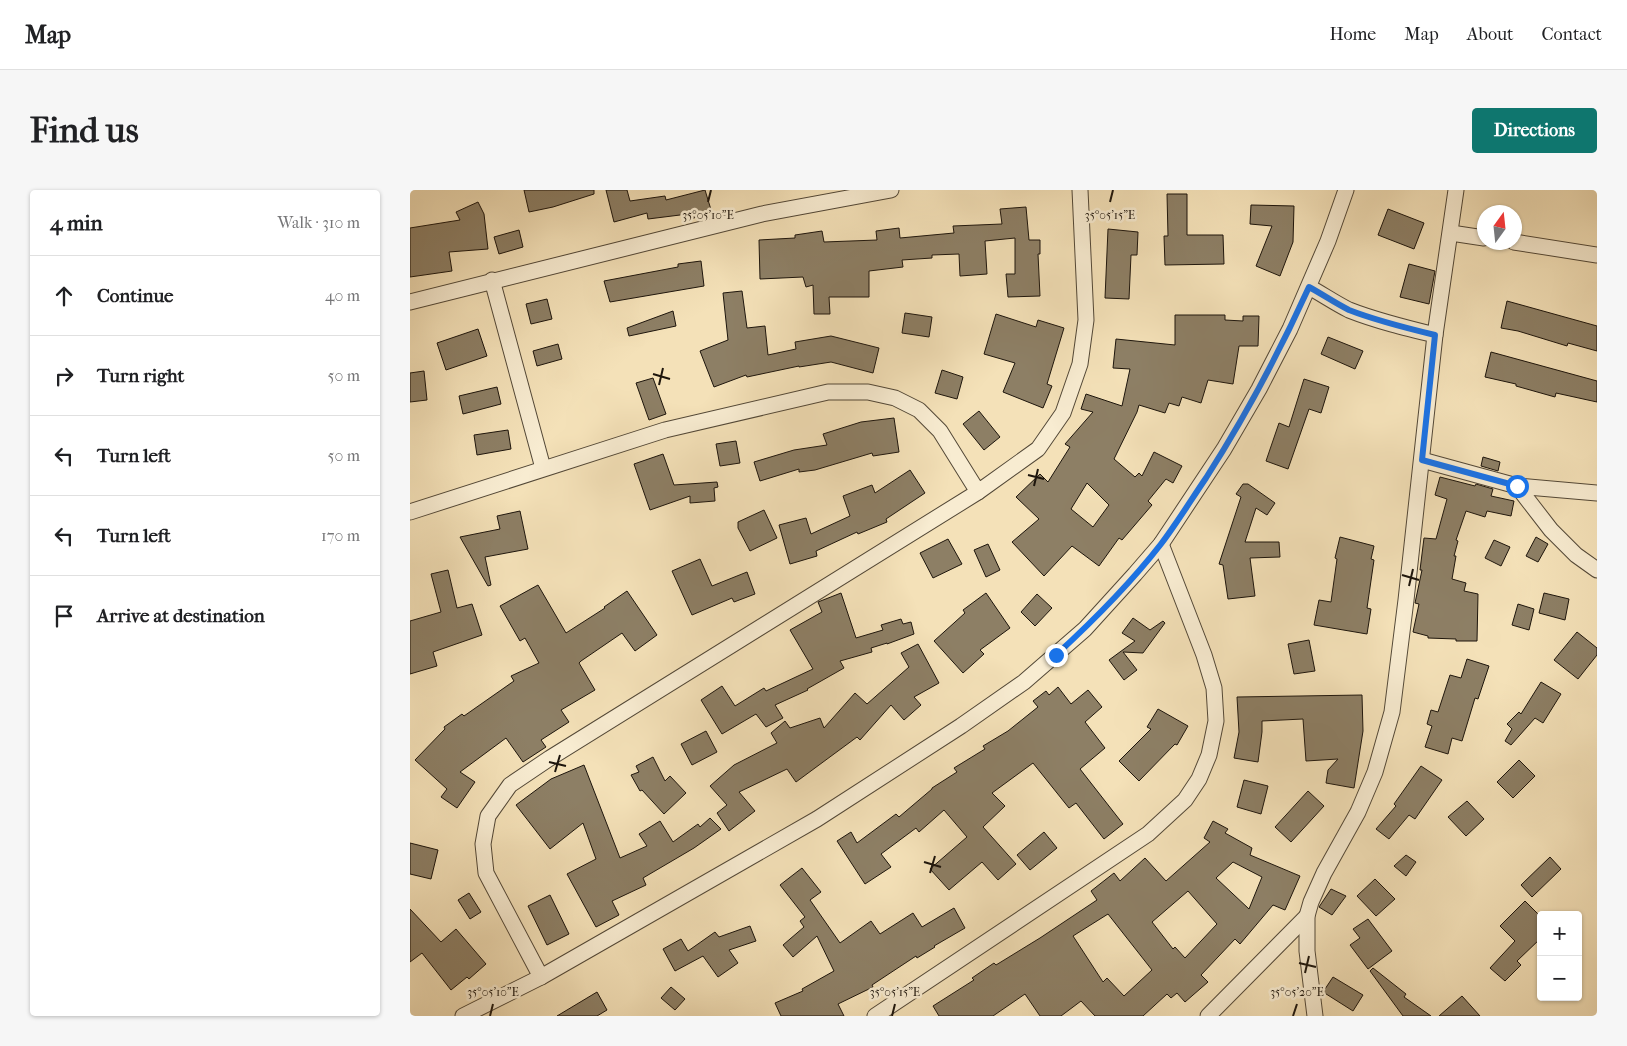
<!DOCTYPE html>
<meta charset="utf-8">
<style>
:root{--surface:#fff;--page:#f6f6f6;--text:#202124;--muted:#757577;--line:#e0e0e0;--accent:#0f766e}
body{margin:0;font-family:"IM FELL French Canon",serif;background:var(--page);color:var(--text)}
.controls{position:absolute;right:15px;bottom:15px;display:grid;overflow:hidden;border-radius:5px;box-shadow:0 1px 4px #0004}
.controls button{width:45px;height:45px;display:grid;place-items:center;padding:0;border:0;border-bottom:1px solid var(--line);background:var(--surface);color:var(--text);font:25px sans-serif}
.compass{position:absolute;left:1067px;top:15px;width:45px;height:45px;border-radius:50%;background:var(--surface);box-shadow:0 1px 4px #0004;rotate:15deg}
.stop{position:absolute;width:15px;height:15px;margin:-11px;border:4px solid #1a73e8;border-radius:50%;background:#fff}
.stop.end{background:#1a73e8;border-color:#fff;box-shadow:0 1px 5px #0008}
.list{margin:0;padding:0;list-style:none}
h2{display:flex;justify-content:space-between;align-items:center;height:65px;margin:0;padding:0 20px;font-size:21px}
h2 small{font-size:16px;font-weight:400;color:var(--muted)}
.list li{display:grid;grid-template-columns:32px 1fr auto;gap:15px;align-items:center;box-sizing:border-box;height:80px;padding:0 20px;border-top:1px solid var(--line)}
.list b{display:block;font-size:19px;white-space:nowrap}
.list em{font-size:16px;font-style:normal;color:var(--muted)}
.icon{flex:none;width:28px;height:28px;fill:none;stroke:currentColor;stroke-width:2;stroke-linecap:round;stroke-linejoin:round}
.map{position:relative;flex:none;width:1187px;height:826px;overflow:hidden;border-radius:5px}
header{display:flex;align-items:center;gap:30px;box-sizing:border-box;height:70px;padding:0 25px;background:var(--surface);border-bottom:1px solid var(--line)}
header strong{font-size:24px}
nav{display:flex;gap:28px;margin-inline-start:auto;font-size:18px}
.intro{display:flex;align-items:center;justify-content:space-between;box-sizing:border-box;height:120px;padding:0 30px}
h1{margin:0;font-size:35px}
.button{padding:12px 22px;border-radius:5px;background:var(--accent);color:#fff;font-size:18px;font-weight:700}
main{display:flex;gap:30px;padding:0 30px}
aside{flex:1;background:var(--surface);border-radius:5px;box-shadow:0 1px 4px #0004}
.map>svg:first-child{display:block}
.building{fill:#8d7f65;stroke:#1d150c;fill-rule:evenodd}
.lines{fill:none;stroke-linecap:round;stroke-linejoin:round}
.minor-casing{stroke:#534837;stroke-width:17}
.minor{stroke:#f8ecd1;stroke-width:15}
.route{stroke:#1a73e8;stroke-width:6}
.ticks{fill:none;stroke:#1d150c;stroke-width:2}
.ticks-label{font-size:12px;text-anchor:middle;fill:#1d150c;stroke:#f8ecd1;stroke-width:5;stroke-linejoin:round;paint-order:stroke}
</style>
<header>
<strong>Map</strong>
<nav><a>Home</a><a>Map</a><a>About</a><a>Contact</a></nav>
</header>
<div class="intro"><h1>Find us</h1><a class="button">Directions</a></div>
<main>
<aside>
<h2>4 min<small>Walk · 310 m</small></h2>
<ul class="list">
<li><svg class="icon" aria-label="ahead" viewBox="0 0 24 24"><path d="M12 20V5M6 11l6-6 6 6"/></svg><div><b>Continue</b></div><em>40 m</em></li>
<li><svg class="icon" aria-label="right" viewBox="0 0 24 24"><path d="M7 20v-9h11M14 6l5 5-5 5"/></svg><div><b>Turn right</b></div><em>50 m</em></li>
<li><svg class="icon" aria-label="left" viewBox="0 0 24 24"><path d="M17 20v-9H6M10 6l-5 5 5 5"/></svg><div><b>Turn left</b></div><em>50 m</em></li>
<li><svg class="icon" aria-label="left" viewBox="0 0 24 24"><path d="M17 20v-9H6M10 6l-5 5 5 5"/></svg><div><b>Turn left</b></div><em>170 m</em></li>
<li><svg class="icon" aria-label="arrive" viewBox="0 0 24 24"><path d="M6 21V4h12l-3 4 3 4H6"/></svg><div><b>Arrive at destination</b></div></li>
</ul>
</aside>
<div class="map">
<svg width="1187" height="826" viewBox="0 0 1187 826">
<rect width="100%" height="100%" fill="#f4e1b8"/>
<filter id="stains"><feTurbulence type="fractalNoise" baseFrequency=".004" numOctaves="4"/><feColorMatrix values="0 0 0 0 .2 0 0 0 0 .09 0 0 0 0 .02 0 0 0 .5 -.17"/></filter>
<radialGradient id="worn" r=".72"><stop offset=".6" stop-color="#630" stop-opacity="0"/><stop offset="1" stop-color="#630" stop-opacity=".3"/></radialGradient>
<!-- building -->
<g class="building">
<polygon points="114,0 184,0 184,4 143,17 119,22"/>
<polygon points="196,0 217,0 220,11 255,6 256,10 295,0 302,23 280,29 278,24 238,29 237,23 204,32"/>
<polygon points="757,4 777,4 777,45 813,45 814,74 755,75 754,46 758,46"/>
<polygon points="68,12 74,24 78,59 39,62 42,81 0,87 0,38 50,30 46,22"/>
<polygon points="841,15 884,16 883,52 870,86 846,76 862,36 840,34"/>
<polygon points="616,17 619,50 630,50 630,64 628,64 630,106 598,107 596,84 605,84 605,48 575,51 577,84 550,86 549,64 522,65 522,68 492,70 493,77 459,81 459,107 419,107 420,124 404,124 403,95 396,97 393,87 350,89 349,50 385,48 385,45 412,41 414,52 467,50 466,41 489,38 490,48 544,43 543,36 592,34 590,19"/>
<polygon points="978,19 1014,33 1004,59 968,45"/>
<polygon points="698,39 728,42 727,65 721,65 719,109 695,108"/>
<polygon points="109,40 113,57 89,64 84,47"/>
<polygon points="291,71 294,96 200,112 194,91 268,77 268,74"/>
<polygon points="999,74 1025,81 1019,114 990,107"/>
<polygon points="332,101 337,138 355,136 358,165 386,159 385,152 421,146 469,158 463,183 421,172 389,177 389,176 337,187 336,185 304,197 290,161 318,150 313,103"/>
<polygon points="137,109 142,129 121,134 116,114"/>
<polygon points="1097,111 1187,136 1187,161 1158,153 1157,156 1108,141 1091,138"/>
<polygon points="263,121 266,136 219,146 217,138"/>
<polygon points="495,123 522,127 519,147 492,143"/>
<polygon points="586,124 626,137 628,130 654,138 637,194 642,196 633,218 593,202 605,173 574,164"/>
<path d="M765,125H815V130L833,131V126H849L848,156H829L823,194L798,190L791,213L772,207L769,216L759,213L755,223L729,215L727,222L704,269L725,287L729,283L732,286L744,262L772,276L763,293L756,289L738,311L742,315L712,350L709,348L689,376L662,356L634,386L602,352L629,329L606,307L630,284L638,292L660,257L655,254L683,222L671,219L676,204L712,216L720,179L703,178L706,149L765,155ZM677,293L699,315L683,337L661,319Z"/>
<polygon points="68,139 77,166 36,180 27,153"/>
<polygon points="918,147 953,161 945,179 911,164"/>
<polygon points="148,154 152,169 127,176 123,161"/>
<polygon points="1081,162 1187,191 1187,212 1146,203 1145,207 1106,196 1106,194 1075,187"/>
<polygon points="532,180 553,187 547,209 525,203"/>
<polygon points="14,181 17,210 0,212 0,183"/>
<polygon points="243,188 256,224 239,230 226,193"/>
<polygon points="894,189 919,197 911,223 899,219 878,279 856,271 869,233 879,237"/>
<polygon points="87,197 91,214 53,224 49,206"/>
<polygon points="569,221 590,247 574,260 553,234"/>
<polygon points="484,228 489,262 463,266 462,263 405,280 389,282 389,279 350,291 344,272 384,260 417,255 413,244 451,232"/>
<polygon points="98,240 101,259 67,265 64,245"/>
<polygon points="326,251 330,273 310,276 306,254"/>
<polygon points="253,264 264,295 307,292 308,297 304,298 305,311 280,313 280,306 240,320 224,274"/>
<polygon points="1073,267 1090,272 1088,281 1071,276"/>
<polygon points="500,280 515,303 476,329 477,332 448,344 447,342 406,361 407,366 380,374 369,335 396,328 401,344 440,326 433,306 462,295 465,303"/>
<polygon points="1030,287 1065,296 1066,294 1083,299 1081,306 1104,311 1101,326 1077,321 1075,327 1056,321 1046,350 1048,351 1044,366 1046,366 1042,389 1056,393 1054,401 1068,404 1067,451 1046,451 1046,449 1018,448 1018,446 1003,442 1009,414 1005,413 1012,380 1010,380 1014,348 1026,349 1037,309 1025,305"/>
<polygon points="833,294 838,294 865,313 857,325 846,318 835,352 869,352 870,367 840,368 845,406 818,409 813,375 809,374 831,307 826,304"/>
<polygon points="354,320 367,348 340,361 328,338 328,332"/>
<polygon points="110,321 118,359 75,367 81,395 78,396 50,347 90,339 87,326"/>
<polygon points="930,347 964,356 961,369 964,370 957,418 961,419 957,444 904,435 909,410 921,412 927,369 925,368"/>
<polygon points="1126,347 1138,354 1128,372 1116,366"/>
<polygon points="538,349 552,374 523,388 510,363"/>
<polygon points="1084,350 1100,357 1091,376 1075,368"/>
<polygon points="578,354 590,380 576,387 564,360"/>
<polygon points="290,369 302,396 337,382 345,404 324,412 322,408 282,425 262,381"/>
<polygon points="38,380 47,418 62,414 72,445 23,462 27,476 0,484 0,431 31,422 21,384"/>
<polygon points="128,395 156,443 195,418 194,417 217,401 247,445 225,461 212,443 171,471 169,473 185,500 151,520 159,532 131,550 136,557 113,572 96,548 50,582 65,592 47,618 31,607 37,599 5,570 35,539 34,537 52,524 54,526 104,491 101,486 129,473 115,448 110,451 90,416"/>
<polygon points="431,403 446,448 473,440 471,435 491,429 493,434 501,432 504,444 477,454 477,453 461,458 462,462 430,471 434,478 397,499 398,500 365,515 373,528 356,537 346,524 312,544 291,510 312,496 325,516 354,498 356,501 403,479 380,440 412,422 408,412"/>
<polygon points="576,403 600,438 570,460 574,464 553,483 524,451 555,423 553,420"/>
<polygon points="1134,403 1159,409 1155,430 1129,423"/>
<polygon points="627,404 642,418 625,436 611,422"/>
<polygon points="1108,414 1124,419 1119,440 1102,435"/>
<polygon points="723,428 740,440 753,431 755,433 733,463 713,462 727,480 714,490 699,470 725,451 712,443"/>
<polygon points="1167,442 1187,458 1187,465 1168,489 1144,470"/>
<polygon points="899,450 905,481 884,484 878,454"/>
<polygon points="508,454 529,493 504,507 511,515 494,530 481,515 450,550 447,547 386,592 377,579 329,602 345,621 319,641 307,623 317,615 300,596 324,575 367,553 361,543 375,531 380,538 410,528 414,538 445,503 457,514 499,477 491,463"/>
<polygon points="1057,469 1079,476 1068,509 1065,508 1052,551 1042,548 1038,564 1015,557 1022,536 1017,534 1021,520 1028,522 1040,485 1051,488"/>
<polygon points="1131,492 1151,504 1133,533 1125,528 1101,555 1095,551 1102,539 1097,534 1109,522 1111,524"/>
<polygon points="648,497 661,514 678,500 692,517 675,532 695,558 670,579 713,634 694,649 666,613 659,618 623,573 582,603 595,616 573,637 606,674 588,690 572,672 539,700 520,679 557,647 534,620 509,642 506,638 471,664 481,677 455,694 427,651 441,642 447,653 486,624 489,627 522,599 522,598 547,582 544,578 575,559 573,556 598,541 628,517 623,511 636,501 639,505"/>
<polygon points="952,505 953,541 944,598 916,593 918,580 928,569 896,571 893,529 852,531 852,542 848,572 824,568 829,542 827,507"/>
<polygon points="748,519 778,536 767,555 765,554 729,591 709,571 741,539 737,537"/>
<polygon points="296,541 307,562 282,575 271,554"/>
<polygon points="243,567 255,591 260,586 276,603 254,624 232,600 230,601 221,585 229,582 226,576"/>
<polygon points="1109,570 1125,586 1103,608 1087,592"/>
<polygon points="174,575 210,668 237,656 229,644 250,631 263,652 288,634 290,637 300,628 311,639 284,658 233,688 236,695 202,711 209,725 186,737 157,684 186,669 173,633 140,659 106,615 141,589"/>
<polygon points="1011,576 1032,590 1005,629 999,625 979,649 966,639 986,616 984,614"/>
<polygon points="834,590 858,596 851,624 827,617"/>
<polygon points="898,601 914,616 881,652 865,637"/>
<polygon points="1057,611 1074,629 1056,646 1038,627"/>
<path d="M803,631L818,639L815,643L842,658L840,665L890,686L875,720L863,715L830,754L825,749L791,785L798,792L775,812L767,803L761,808L757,804L733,826H685L671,811L651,826H630L615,804L583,826H529L523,816L564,790L562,788L584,773L586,775L630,748L687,710L681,701L704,683L710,691L735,668L756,691L800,652L794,648ZM823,672L852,687L839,719L806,688ZM778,701L807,734L775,768L765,757L763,759L742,732ZM698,724L742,780L714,806L697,788L693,792L663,746Z"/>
<polygon points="634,642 647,658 620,680 607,665"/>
<polygon points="0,653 28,660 21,689 0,684"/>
<polygon points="996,665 1006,672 996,686 984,676"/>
<polygon points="1140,667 1151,679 1122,707 1111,695"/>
<polygon points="392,678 411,702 400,710 430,753 461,731 470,744 503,723 512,737 544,718 555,738 524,756 525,757 507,768 506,766 462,795 463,797 428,814 434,826 371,826 365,813 393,801 392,799 424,781 407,746 383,767 373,755 394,737 390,731 395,727 370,695"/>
<polygon points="965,689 985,709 966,726 947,706"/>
<polygon points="921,699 936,706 922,725 909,717"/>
<polygon points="59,703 71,722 60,729 48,710"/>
<polygon points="140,705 159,744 137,755 118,716"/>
<polygon points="1115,711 1131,727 1131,748 1107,771 1111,775 1095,791 1080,778 1105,751 1090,736"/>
<polygon points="0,719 31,752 46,739 76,774 59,789 57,787 41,800 12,763 0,772"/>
<polygon points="958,729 982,761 958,779 940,755 950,748 943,739"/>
<polygon points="340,736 346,751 319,760 328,773 308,787 293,766 265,781 253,759 271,749 278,761 305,742 309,747"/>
<polygon points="963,778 996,804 994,807 1021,826 993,826 960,781"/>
<polygon points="923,787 953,805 943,821 913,802"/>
<polygon points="261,797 275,809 265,820 251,808"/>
<polygon points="187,802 197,820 187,826 147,826"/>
<polygon points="1052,806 1070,826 1029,826"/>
</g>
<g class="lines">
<!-- minor casing -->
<g class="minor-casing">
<g id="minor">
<polyline points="1041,43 1074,48"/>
<polyline points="1104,52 1187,65"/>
<polyline points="82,90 133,278"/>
<path d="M899,97C912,104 925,113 939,120C967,131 996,138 1025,145"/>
<polyline points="0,112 352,24 481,0"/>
<polyline points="1012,270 1107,296 1141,340 1166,365 1187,380"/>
<polyline points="1107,296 1187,303"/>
<polyline points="0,322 255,240 418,202 458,202 485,208 509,220 530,241 568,302 628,259 653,223 670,174 676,130 670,0"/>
<polyline points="131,787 76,683 73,654 78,626 100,595 140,568 568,302"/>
<polyline points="53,826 131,787 407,629 551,536 614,492 675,439 725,384 751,354 814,259 849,199 880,139 918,51 936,0"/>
<polyline points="465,826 738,644 775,610 789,589 799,565 806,531 804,498 794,465 751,354"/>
<polyline points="798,826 897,726"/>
<polyline points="905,826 897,761 897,726 901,712 914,683 948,622 965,582 982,522 996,410 1025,145 1046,0"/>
</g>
</g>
<!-- minor -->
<use href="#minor" class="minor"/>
</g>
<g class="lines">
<!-- route -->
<path class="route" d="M646,465C683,431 720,394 751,354C767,333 781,310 796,288C835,227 869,163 899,97C912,104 925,113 939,120C967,131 996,138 1025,145L1012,270L1107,296"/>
</g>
<!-- ticks -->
<path class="ticks" d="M298,12L301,0M700,12L703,0M243,184L260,189M249,195L253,178M618,285L634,289M624,296L628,279M992,385L1009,390M999,396L1003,379M139,572L156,576M145,582L150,565M514,672L531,677M520,683L525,666M889,773L906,777M895,783L899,766M80,826L83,814M482,826L485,814M883,826L887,814"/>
<g class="ticks-label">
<text x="298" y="29">35°05'10"E</text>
<text x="700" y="29">35°05'15"E</text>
<text x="83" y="806">35°05'10"E</text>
<text x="485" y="806">35°05'15"E</text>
<text x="887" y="806">35°05'20"E</text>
</g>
<rect width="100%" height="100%" filter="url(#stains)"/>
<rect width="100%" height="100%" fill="url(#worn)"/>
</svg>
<div class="controls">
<button>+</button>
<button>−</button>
</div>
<svg class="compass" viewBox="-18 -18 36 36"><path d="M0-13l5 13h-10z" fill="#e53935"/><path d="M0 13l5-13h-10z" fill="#757577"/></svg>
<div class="stop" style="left:1107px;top:296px"></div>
<div class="stop end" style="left:646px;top:465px"></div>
</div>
</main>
